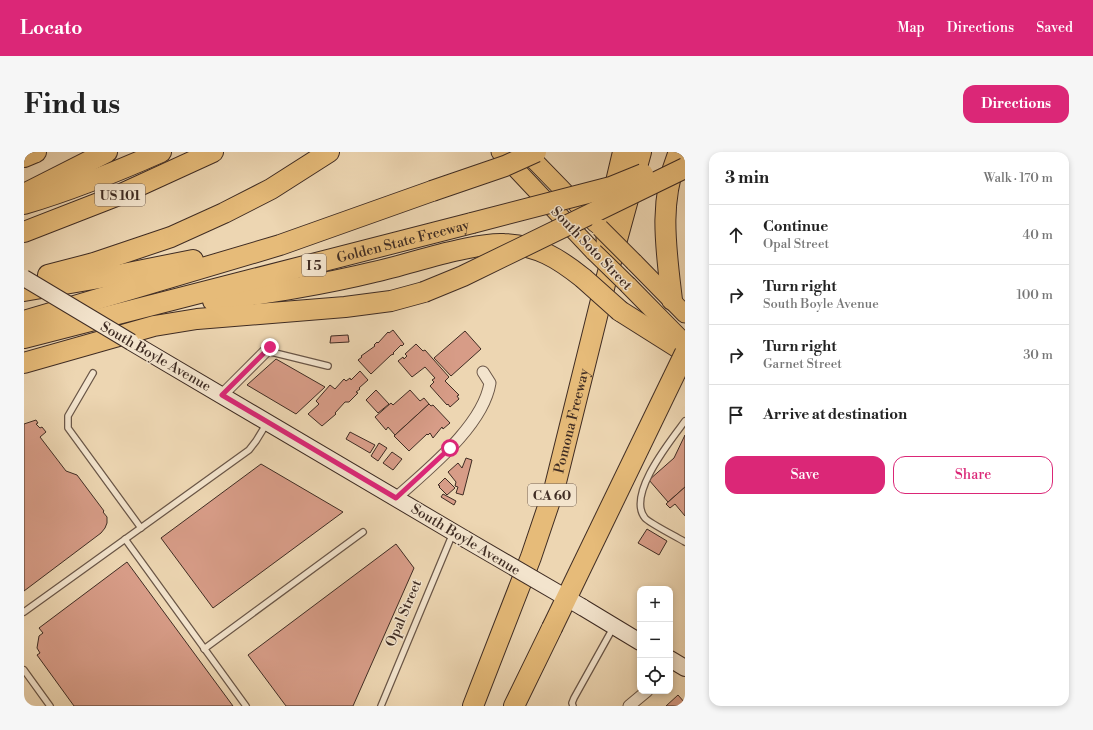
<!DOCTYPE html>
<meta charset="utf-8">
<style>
:root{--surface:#fff;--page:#f6f6f6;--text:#222;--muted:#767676;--line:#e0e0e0;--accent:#db2777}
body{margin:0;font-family:"Libre Bodoni",serif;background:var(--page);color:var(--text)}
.controls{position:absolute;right:12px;bottom:12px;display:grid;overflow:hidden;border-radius:8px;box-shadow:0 2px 6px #0003}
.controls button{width:36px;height:36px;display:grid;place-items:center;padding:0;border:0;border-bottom:1px solid var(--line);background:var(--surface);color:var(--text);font:20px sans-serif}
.stop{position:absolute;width:12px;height:12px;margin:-9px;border:3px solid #db2777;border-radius:50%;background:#fff}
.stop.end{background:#db2777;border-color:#fff;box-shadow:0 1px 4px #0008}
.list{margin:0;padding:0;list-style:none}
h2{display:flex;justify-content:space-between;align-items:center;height:52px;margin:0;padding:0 16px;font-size:17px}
h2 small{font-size:13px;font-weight:400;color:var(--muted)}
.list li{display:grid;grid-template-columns:26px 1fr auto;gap:12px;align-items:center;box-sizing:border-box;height:60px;padding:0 16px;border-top:1px solid var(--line)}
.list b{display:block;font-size:15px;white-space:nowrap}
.list p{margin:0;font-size:13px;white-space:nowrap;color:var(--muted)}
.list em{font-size:13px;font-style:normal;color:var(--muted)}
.actions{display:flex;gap:8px;padding:12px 16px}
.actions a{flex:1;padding:9px 0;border:1px solid var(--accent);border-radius:12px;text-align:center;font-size:14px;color:var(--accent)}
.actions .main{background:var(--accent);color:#fff}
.icon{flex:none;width:22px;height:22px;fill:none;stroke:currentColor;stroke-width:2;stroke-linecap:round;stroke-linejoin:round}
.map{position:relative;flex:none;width:661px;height:554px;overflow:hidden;border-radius:12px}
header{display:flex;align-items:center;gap:24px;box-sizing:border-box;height:56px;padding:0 20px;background:var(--accent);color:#fff}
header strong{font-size:19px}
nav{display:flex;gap:22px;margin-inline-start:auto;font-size:14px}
.intro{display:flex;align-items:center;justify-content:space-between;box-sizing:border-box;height:96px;padding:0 24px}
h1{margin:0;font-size:28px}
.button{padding:10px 18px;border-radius:12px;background:var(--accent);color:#fff;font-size:14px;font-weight:700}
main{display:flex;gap:24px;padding:0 24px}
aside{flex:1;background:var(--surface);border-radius:12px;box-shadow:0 2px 6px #0003}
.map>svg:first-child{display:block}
.building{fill:#d79c87;stroke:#3f2c23}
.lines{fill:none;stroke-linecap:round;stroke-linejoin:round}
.service-casing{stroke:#6a5647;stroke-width:8}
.minor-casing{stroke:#6a5647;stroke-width:13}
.secondary-casing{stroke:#3f2c23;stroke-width:18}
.primary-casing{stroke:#3f2c23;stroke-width:19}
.motorway-casing{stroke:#3f2c23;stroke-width:22}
.service{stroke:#f3e4cd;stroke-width:5.5}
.minor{stroke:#f3e4cd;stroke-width:11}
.secondary{stroke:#f3e4cd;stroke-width:16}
.primary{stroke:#e6bb79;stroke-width:17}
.motorway{stroke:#e6bb79;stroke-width:20}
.secondary-bridge-casing{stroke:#3f2c23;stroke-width:18;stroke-linecap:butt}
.primary-bridge-casing{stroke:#3f2c23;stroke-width:19;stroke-linecap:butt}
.motorway-bridge-casing{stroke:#3f2c23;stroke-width:22;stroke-linecap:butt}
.secondary-bridge{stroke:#f3e4cd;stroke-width:16}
.primary-bridge{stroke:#e6bb79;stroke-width:17}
.motorway-bridge{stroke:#e6bb79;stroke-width:20}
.route{stroke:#db2777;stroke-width:5}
.labels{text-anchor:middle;stroke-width:3;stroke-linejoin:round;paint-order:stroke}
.shield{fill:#f3e4cd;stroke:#756356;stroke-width:1}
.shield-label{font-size:13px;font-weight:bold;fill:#3f2c23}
.street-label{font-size:14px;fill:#3f2c23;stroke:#f3e4cd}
</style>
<header>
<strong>Locato</strong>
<nav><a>Map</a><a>Directions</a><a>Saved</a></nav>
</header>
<div class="intro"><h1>Find us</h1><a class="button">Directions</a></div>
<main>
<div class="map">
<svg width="661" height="554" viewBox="0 0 661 554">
<rect width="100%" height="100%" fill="#edd6b2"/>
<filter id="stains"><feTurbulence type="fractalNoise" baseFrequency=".005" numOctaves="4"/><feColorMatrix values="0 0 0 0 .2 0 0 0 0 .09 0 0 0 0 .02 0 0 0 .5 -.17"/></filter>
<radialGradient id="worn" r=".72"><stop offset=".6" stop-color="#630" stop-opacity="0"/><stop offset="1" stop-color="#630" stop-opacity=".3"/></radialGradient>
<!-- building -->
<g class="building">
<polygon points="369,178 380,192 378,194 377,193 369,201 370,202 367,203 347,222 346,221 334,208 338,205 337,204 351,194 350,193 353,190 354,191 364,180 365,181"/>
<polygon points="441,179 457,197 427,224 410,206"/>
<polygon points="324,183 325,190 306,191 307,184"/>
<polygon points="392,192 399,199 401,198 425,225 421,229 435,243 433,244 435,247 426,255 424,252 423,253 406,234 410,230 408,228 411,226 401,215 388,225 374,209 379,205 380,207 383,204 381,202"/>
<polygon points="252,207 301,235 272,262 223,233"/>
<polygon points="336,219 344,228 335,236 336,237 332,240 334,241 325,250 321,250 311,261 312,262 298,274 284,262 295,252 292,249 306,233 311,237 320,227 322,229 326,226 327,228"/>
<polygon points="352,238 365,252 354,261 342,248"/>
<polygon points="386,238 396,249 400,246 405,252 371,283 364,275 362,278 351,265 367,251 369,253"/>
<polygon points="405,252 407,254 409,253 426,271 419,277 418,275 409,286 406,281 404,283 403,282 385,299 370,284"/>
<polygon points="12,268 14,271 12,272 16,276 18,275 22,280 16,285 42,319 53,323 80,359 79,360 83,365 83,371 81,376 77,381 0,439 0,272"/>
<polygon points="326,280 351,293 346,301 322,287"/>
<polygon points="661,283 661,335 644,350 625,328 650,306"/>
<polygon points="355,291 363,296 354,309 347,304"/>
<polygon points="368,300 378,307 369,318 359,311"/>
<polygon points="442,306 448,308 439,343 432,341 434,335 431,334 432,330 424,320 434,311 438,316"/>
<polygon points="237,312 319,360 189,456 137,386"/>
<polygon points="421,326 431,336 423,343 415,335 416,334 414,333"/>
<polygon points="661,335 661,364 651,352 646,356 642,352"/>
<polygon points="419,342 432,349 430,353 417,345"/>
<polygon points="623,377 643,389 635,403 614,391"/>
<polygon points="372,392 390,416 329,554 262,554 224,503"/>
<polygon points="103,410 209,554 50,554 13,503 16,501 13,496 15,484 19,481 15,476"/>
<polygon points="654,543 661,551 661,554 642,554"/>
</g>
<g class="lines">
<!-- service casing -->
<g class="service-casing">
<g id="service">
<polyline points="243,199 304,214"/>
<polyline points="69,221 44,264 44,276 117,376"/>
<path d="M661,269C647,288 602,343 621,366C625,371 653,385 661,390"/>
<polyline points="101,387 222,554"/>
<polyline points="0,460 225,298 232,289 243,271"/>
<polyline points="180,497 339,380"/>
<polyline points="0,518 26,554"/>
<polyline points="357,554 429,381"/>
<polyline points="549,554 548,551 550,546 589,476"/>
</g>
</g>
<!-- minor casing -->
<g class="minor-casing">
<g id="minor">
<polyline points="198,243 246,195"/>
<path d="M372,346C404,317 459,274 466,231L459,220"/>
<polyline points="605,554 623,539"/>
</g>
</g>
<!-- secondary casing -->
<g class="secondary-casing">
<g id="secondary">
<polyline points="107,190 441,387"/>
<polyline points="558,455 616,490"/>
<polyline points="646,507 661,516"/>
</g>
</g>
<!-- primary casing -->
<g class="primary-casing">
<g id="primary">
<polyline points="476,0 570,100"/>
<polyline points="502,0 572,72"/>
<polyline points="610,110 661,162"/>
<polyline points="604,133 661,191"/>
</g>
</g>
<!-- motorway casing -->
<g class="motorway-casing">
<g id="motorway">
<polyline points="0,5 12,0"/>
<polyline points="0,42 83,0"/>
<path d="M0,52C47,38 92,20 137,0"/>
<polyline points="0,80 95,43 189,0"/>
<polyline points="583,98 582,72 599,0"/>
<polyline points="24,123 70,111 147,85 200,61 247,37 305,0"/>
<polyline points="0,139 99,122 169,108"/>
<path d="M648,148C642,97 634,48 655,0"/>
<path d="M189,149C243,141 297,133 350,120C378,114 406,104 435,98C450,95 464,91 480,92C513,93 534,106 559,126"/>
<polyline points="596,159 661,200"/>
<polyline points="0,169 256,93 408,39"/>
<path id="s1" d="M0,186C149,147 299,110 448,71"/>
<polyline points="0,211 130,174 173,167 321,155 367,149 400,140"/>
<path id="s2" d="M449,554L507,405L531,334L583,124L617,0"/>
<polyline points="490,554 528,476"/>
</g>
</g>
<!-- service -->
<use href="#service" class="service"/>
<!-- minor -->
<use href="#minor" class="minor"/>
<!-- secondary -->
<use href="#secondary" class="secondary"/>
<!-- primary -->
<use href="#primary" class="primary"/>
<!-- motorway -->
<use href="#motorway" class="motorway"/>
<!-- secondary-bridge casing -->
<g class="secondary-bridge-casing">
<g id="secondary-bridge">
<polyline points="0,126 107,190"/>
<polyline points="441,387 558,455"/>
</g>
</g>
<!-- primary-bridge casing -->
<g class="primary-bridge-casing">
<g id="primary-bridge">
<polyline points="576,76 610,110"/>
<polyline points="570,100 604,133"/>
</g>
</g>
<!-- motorway-bridge casing -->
<g class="motorway-bridge-casing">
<g id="motorway-bridge">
<polyline points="408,39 481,14 512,0"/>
<polyline points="448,71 587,35 619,22"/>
<polyline points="559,126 596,159"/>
<polyline points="400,140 439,124 661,16"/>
<polyline points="528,476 661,201"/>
</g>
</g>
<!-- secondary-bridge -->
<use href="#secondary-bridge" class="secondary-bridge"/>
<!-- primary-bridge -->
<use href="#primary-bridge" class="primary-bridge"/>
<!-- motorway-bridge -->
<use href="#motorway-bridge" class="motorway-bridge"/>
</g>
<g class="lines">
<!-- route -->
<polyline class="route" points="246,195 198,243 372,346 426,296"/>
</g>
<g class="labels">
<!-- shield labels -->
<g class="shield">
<rect x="71" y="32" width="50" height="22" rx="3"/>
<rect x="278" y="102" width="24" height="22" rx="3"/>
<rect x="504" y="332" width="48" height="22" rx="3"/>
</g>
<g class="shield-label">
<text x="96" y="48">US 101</text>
<text x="290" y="118">I 5</text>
<text x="528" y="348">CA 60</text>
</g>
<!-- street labels -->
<g class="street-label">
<text dy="5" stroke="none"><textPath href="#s1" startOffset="391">Golden State Freeway</textPath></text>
<text transform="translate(568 96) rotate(46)" y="5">South Soto Street</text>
<text transform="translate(132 204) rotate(30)" y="5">South Boyle Avenue</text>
<text dy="5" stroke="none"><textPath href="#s2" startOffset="302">Pomona Freeway</textPath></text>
<text transform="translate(442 387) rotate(31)" y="5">South Boyle Avenue</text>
<text transform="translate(379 461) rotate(-67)" y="5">Opal Street</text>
</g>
</g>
<rect width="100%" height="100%" filter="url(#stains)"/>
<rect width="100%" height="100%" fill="url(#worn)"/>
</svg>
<div class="controls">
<button>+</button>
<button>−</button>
<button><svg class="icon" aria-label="locate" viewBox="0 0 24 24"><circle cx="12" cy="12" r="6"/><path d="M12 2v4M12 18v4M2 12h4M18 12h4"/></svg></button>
</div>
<div class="stop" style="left:426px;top:296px"></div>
<div class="stop end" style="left:246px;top:195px"></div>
</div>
<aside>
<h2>3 min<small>Walk · 170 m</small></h2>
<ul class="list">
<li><svg class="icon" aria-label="ahead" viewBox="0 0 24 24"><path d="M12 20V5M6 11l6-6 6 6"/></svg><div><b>Continue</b><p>Opal Street</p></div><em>40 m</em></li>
<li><svg class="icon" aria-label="right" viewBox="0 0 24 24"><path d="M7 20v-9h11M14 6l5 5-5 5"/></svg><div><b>Turn right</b><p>South Boyle Avenue</p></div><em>100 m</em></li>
<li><svg class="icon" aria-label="right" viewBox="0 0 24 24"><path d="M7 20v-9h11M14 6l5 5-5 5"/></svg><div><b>Turn right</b><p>Garnet Street</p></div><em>30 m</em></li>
<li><svg class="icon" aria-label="arrive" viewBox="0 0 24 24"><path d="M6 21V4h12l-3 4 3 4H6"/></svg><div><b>Arrive at destination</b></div></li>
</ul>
<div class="actions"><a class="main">Save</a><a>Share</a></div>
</aside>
</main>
